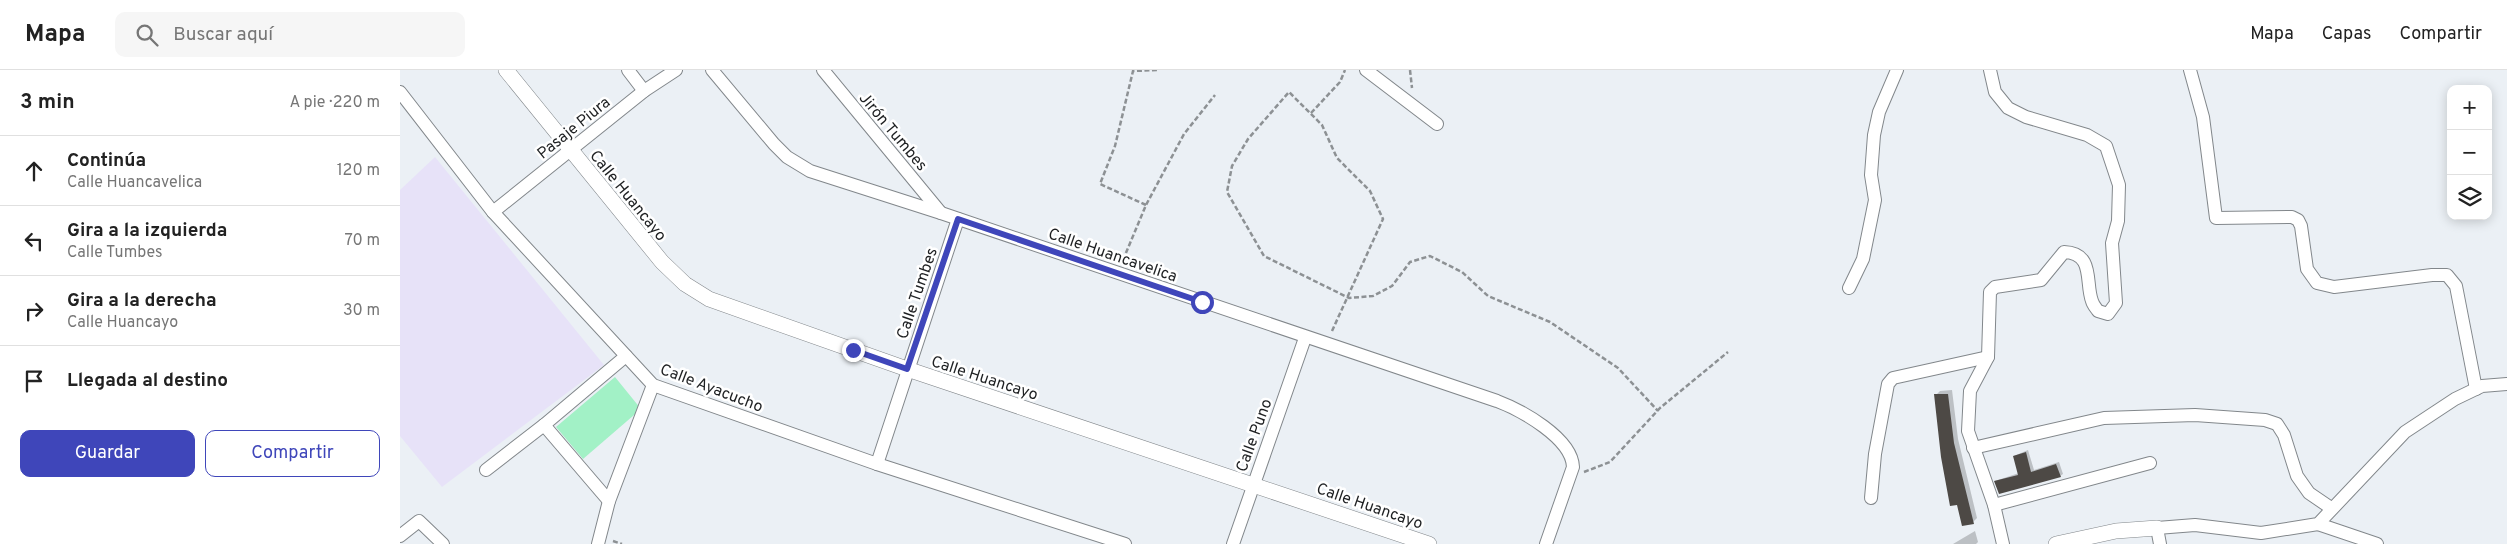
<!DOCTYPE html>
<html lang="es">
<meta charset="utf-8">
<style>
:root{--surface:#fff;--page:#f6f6f6;--text:#222;--muted:#767676;--line:#e0e0e0;--accent:#3f46ba}
body{margin:0;font-family:Overpass,sans-serif;background:var(--page);color:var(--text)}
.controls{position:absolute;right:15px;top:15px;display:grid;overflow:hidden;border-radius:10px;box-shadow:0 2px 12px #0003}
.controls button{width:45px;height:45px;display:grid;place-items:center;padding:0;border:0;border-bottom:1px solid var(--line);background:var(--surface);color:var(--text);font:25px sans-serif}
.stop{position:absolute;width:15px;height:15px;margin:-11px;border:4px solid #3f46ba;border-radius:50%;background:#fff}
.stop.end{background:#3f46ba;border-color:#fff;box-shadow:0 1px 5px #0008}
.list{margin:0;padding:0;list-style:none}
h2{display:flex;justify-content:space-between;align-items:center;height:65px;margin:0;padding:0 20px;font-size:21px}
h2 small{font-size:16px;font-weight:400;color:var(--muted)}
.list li{display:grid;grid-template-columns:32px 1fr auto;gap:15px;align-items:center;box-sizing:border-box;height:70px;padding:0 20px;border-top:1px solid var(--line)}
.list b{display:block;font-size:19px;white-space:nowrap}
.list p{margin:0;font-size:16px;white-space:nowrap;color:var(--muted)}
.list em{font-size:16px;font-style:normal;color:var(--muted)}
.actions{display:flex;gap:10px;padding:15px 20px}
.actions a{flex:1;padding:11px 0;border:1px solid var(--accent);border-radius:10px;text-align:center;font-size:18px;color:var(--accent)}
.actions .main{background:var(--accent);color:#fff}
.icon{flex:none;width:28px;height:28px;fill:none;stroke:currentColor;stroke-width:2;stroke-linecap:round;stroke-linejoin:round}
.map{position:relative;flex:none;width:2107px;height:474px;overflow:hidden}
header{display:flex;align-items:center;gap:30px;box-sizing:border-box;height:70px;padding:0 25px;background:var(--surface);border-bottom:1px solid var(--line)}
header strong{font-size:24px}
nav{display:flex;gap:28px;margin-inline-start:auto;font-size:18px}
.search{width:350px;height:45px;background:var(--page);display:flex;align-items:center;gap:12px;box-sizing:border-box;padding:0 18px;border-radius:10px;color:var(--muted);font-size:19px}
main{display:flex}
aside{flex:1;background:var(--surface)}
.map>svg:first-child{display:block}
.education{fill:#e7e2f8}
.green{fill:#a2f1c6}
.shadow{fill:#0003}
.building{fill:#4d4945}
.lines{fill:none;stroke-linecap:round;stroke-linejoin:round}
.minor-casing{stroke:#82878b;stroke-width:14}
.tertiary-casing{stroke:#82878b;stroke-width:16}
.path{stroke:#8d9194;stroke-width:2.5;stroke-dasharray:5 2.5;stroke-linecap:butt}
.minor{stroke:#fff;stroke-width:12}
.tertiary{stroke:#fff;stroke-width:15}
.route{stroke:#3f46ba;stroke-width:6}
.labels{text-anchor:middle;stroke-width:5;stroke-linejoin:round;paint-order:stroke}
.street-label{font-size:16px;fill:#1e2022;stroke:#fff}
</style>
<header>
<strong>Mapa</strong>
<div class="search"><svg class="icon" aria-label="search" viewBox="0 0 24 24"><circle cx="10" cy="10" r="6"/><path d="M15 15l6 6"/></svg>Buscar aquí</div>
<nav><a>Mapa</a><a>Capas</a><a>Compartir</a></nav>
</header>
<main>
<aside>
<h2>3 min<small>A pie · 220 m</small></h2>
<ul class="list">
<li><svg class="icon" aria-label="ahead" viewBox="0 0 24 24"><path d="M12 20V5M6 11l6-6 6 6"/></svg><div><b>Continúa</b><p>Calle Huancavelica</p></div><em>120 m</em></li>
<li><svg class="icon" aria-label="left" viewBox="0 0 24 24"><path d="M17 20v-9H6M10 6l-5 5 5 5"/></svg><div><b>Gira a la izquierda</b><p>Calle Tumbes</p></div><em>70 m</em></li>
<li><svg class="icon" aria-label="right" viewBox="0 0 24 24"><path d="M7 20v-9h11M14 6l5 5-5 5"/></svg><div><b>Gira a la derecha</b><p>Calle Huancayo</p></div><em>30 m</em></li>
<li><svg class="icon" aria-label="arrive" viewBox="0 0 24 24"><path d="M6 21V4h12l-3 4 3 4H6"/></svg><div><b>Llegada al destino</b></div></li>
</ul>
<div class="actions"><a class="main">Guardar</a><a>Compartir</a></div>
</aside>
<div class="map">
<svg width="2107" height="474" viewBox="0 0 2107 474">
<rect width="100%" height="100%" fill="#ebf0f5"/>
<!-- education -->
<polygon class="education" points="35,87 204,295 42,417 0,366 0,120"/>
<!-- green -->
<polygon class="green" points="215,307 241,339 183,389 156,357"/>
<!-- shadow -->
<g class="shadow">
<polygon points="1552,320 1558,369 1577,448 1573,452 1536,325 1540,321"/>
<polygon points="1628,380 1634,400 1659,392 1663,404 1660,406 1595,411 1619,403 1614,386"/>
<polygon points="1575,461 1578,472 1576,474 1553,474"/>
</g>
<!-- building -->
<g class="building">
<polygon points="1534,324 1548,324 1554,373 1574,454 1562,456 1557,435 1550,436 1541,387"/>
<polygon points="1626,382 1631,402 1656,394 1661,407 1599,424 1594,411 1618,405 1613,386"/>
</g>
<g class="lines">
<!-- minor casing -->
<g class="minor-casing">
<g id="minor">
<polyline points="228,0 244,21"/>
<path d="M312,0L374,74L387,87L410,101L541,143L1097,331C1121,340 1172,368 1173,397L1146,474"/>
<polyline points="423,0 541,143"/>
<polyline points="966,0 1037,54"/>
<path d="M1590,0L1595,22L1608,38L1626,47L1687,65L1706,76L1719,115L1718,151L1712,173L1716,233L1708,244L1698,241C1696,238 1693,235 1692,231C1685,213 1695,183 1664,182L1641,210L1595,217L1590,222L1588,287L1570,321L1568,361L1594,435L1603,474"/>
<polyline points="1790,0 1803,47 1816,148 1892,147 1898,150 1901,156 1907,199 1917,213 1934,217 2032,205 2047,205 2056,216 2076,319"/>
<polyline points="0,22 93,142 253,315 477,394 725,474"/>
<polyline points="93,142 244,21 276,0"/>
<polyline points="1449,218 1463,189 1475,130 1471,105 1474,65 1479,42 1497,0"/>
<polyline points="144,355 209,431"/>
<polyline points="1573,378 1704,348 1795,345 1865,350 1877,354 1884,365 1897,406 1909,423 1931,438"/>
<polyline points="477,394 558,149"/>
<polyline points="86,400 144,355 226,286"/>
<polyline points="1471,428 1475,384 1488,314 1493,308 1588,287"/>
<polyline points="1594,435 1750,393"/>
<polyline points="1918,454 1977,474"/>
<polyline points="0,466 19,451 43,474"/>
<polyline points="198,474 209,431 253,315"/>
<polyline points="833,474 905,268"/>
<polyline points="1760,474 1757,458 1795,455 1861,463 1918,454 2005,362 2055,329 2082,316 2107,314"/>
</g>
</g>
<!-- tertiary casing -->
<g class="tertiary-casing">
<g id="tertiary">
<polyline points="106,0 262,192 285,214 309,229 507,299 1029,474"/>
<polyline points="1656,474 1716,461 1757,458"/>
</g>
</g>
<!-- path -->
<g class="path">
<polyline points="1010,0 1012,18"/>
<polyline points="911,43 940,12 945,0"/>
<polyline points="746,135 700,114 715,76 733,1 758,0"/>
<polyline points="723,190 746,135 784,64 815,25"/>
<polyline points="932,261 983,149 970,121 937,88 922,55 889,22 848,69 832,96 827,122 864,186 949,228 973,226 992,216 1010,192 1030,186 1062,202 1088,226 1150,252 1218,298 1258,341"/>
<polyline points="1184,402 1210,392 1260,338 1328,282"/>
<polyline points="213,471 222,474"/>
</g>
<!-- minor -->
<use href="#minor" class="minor"/>
<!-- tertiary -->
<use href="#tertiary" class="tertiary"/>
</g>
<g class="lines">
<!-- route -->
<polyline class="route" points="453,280 507,299 558,149 802,232"/>
</g>
<g class="labels">
<!-- street labels -->
<g class="street-label">
<text transform="translate(173 57) rotate(-39)" y="6">Pasaje Piura</text>
<text transform="translate(494 61) rotate(50)" y="6">Jirón Tumbes</text>
<text transform="translate(229 125) rotate(51)" y="6">Calle Huancayo</text>
<text transform="translate(713 184) rotate(19)" y="6">Calle Huancavelica</text>
<text transform="translate(516 223) rotate(-71)" y="6">Calle Tumbes</text>
<text transform="translate(585 307) rotate(18)" y="6">Calle Huancayo</text>
<text transform="translate(312 317) rotate(21)" y="6">Calle Ayacucho</text>
<text transform="translate(853 365) rotate(-70)" y="6">Calle Puno</text>
<text transform="translate(970 435) rotate(19)" y="6">Calle Huancayo</text>
</g>
</g>
</svg>
<div class="controls">
<button>+</button>
<button>−</button>
<button><svg class="icon" aria-label="layers" viewBox="0 0 24 24"><path d="M12 4l9 5-9 5-9-5zM3 14l9 5 9-5"/></svg></button>
</div>
<div class="stop" style="left:802px;top:232px"></div>
<div class="stop end" style="left:453px;top:280px"></div>
</div>
</main>
